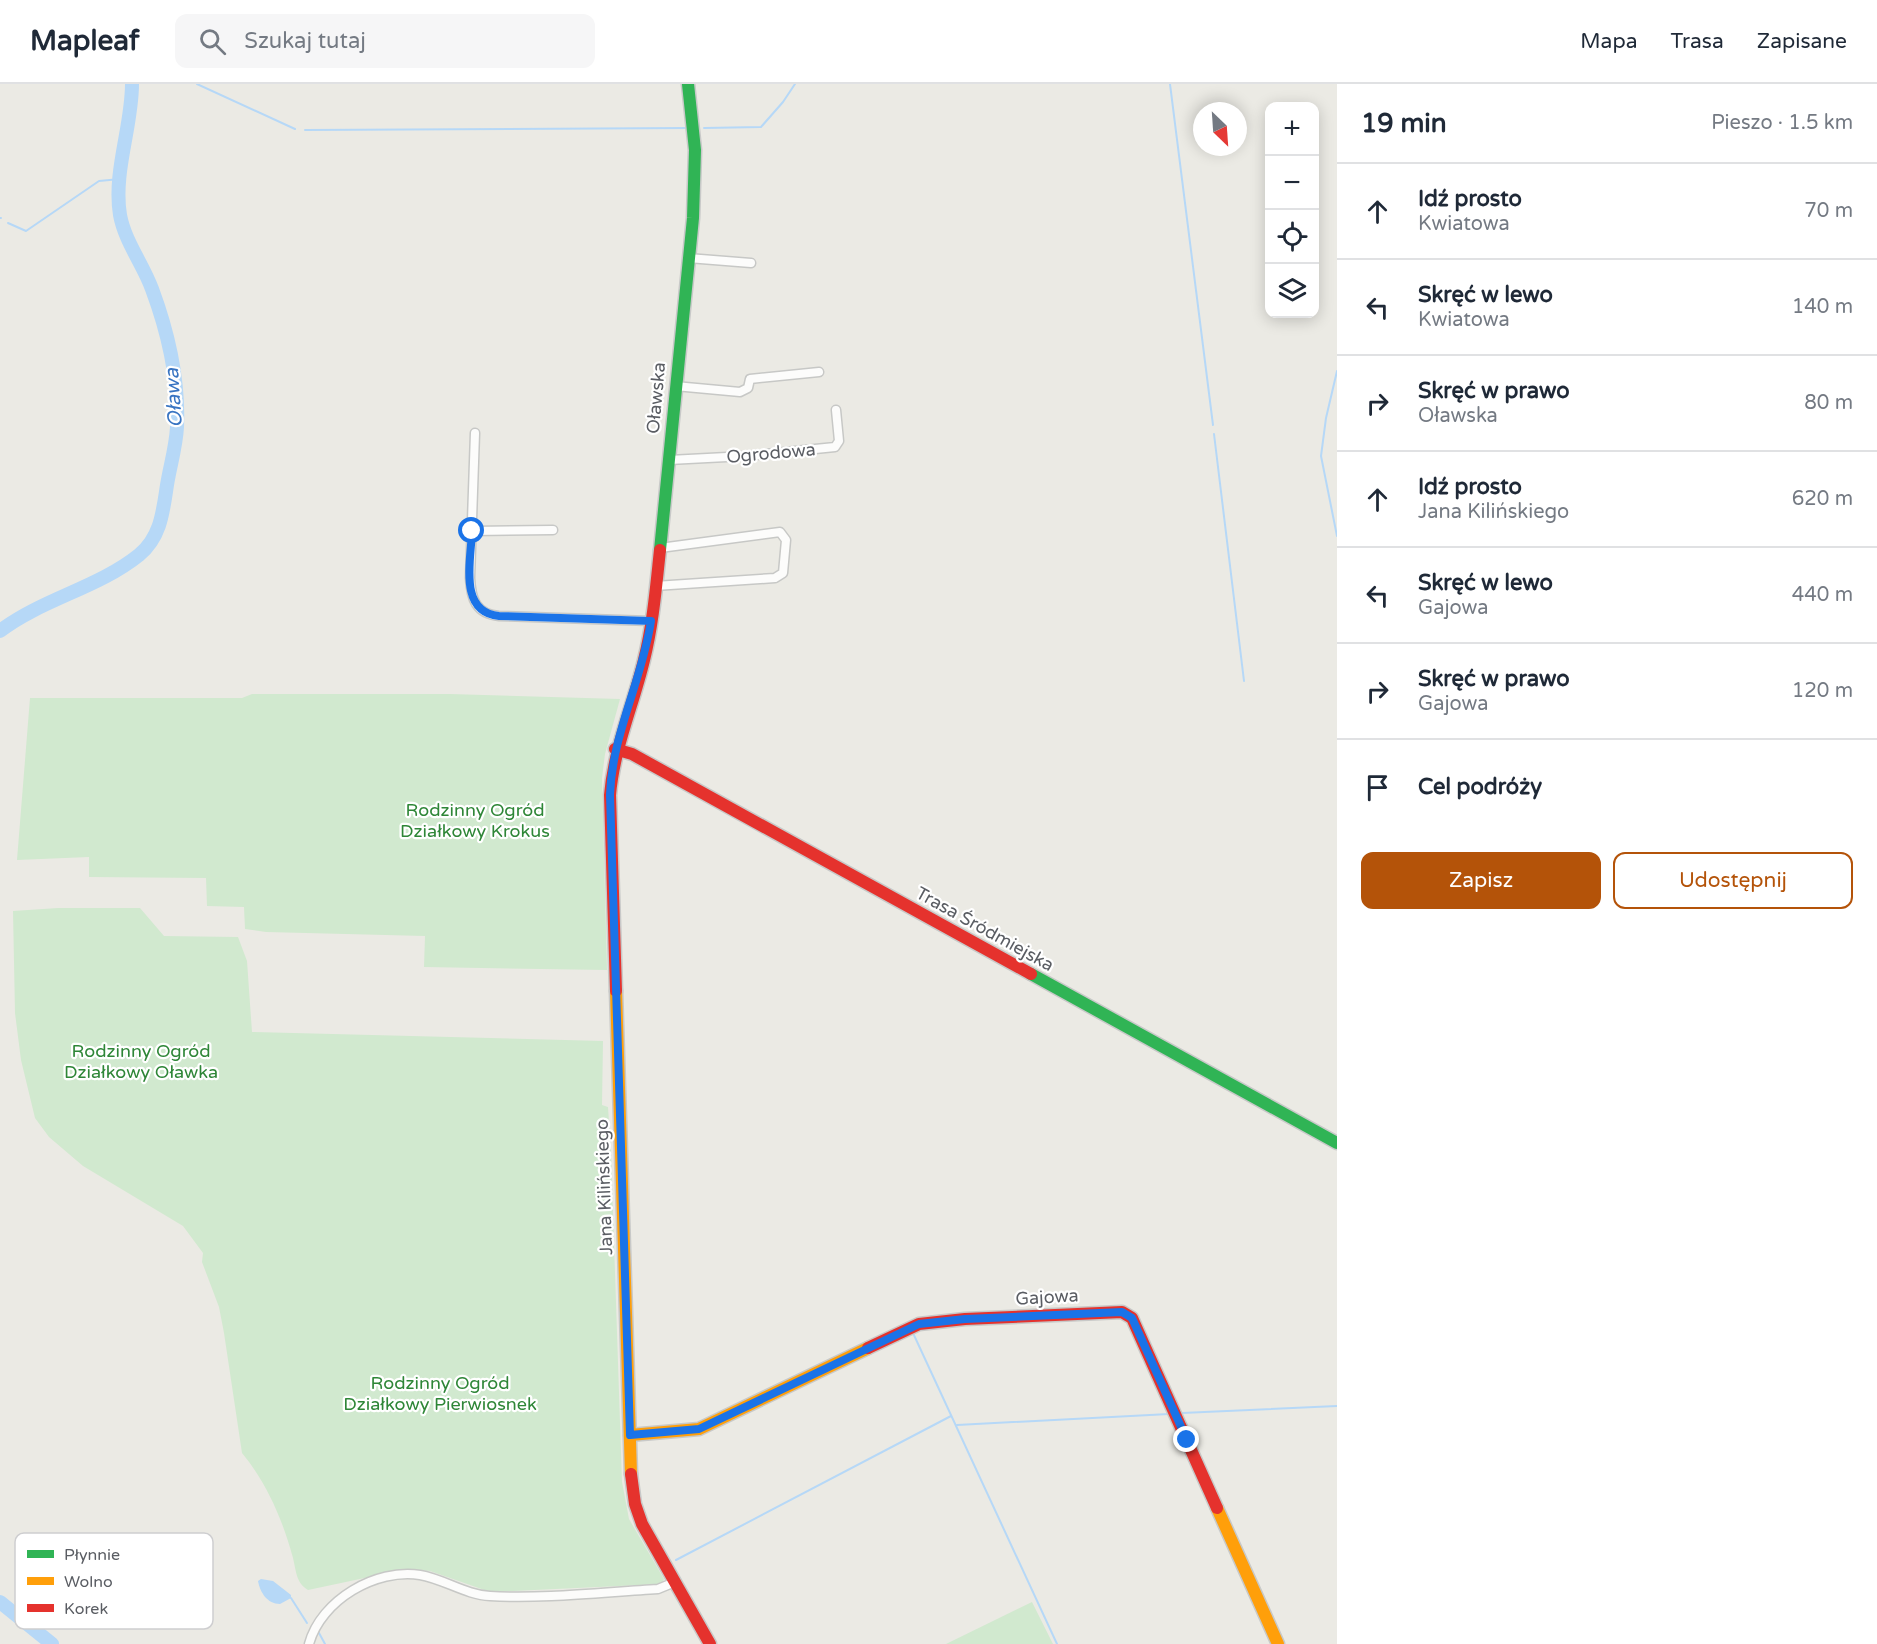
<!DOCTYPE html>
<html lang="pl">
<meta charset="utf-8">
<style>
:root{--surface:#fff;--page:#f6f6f7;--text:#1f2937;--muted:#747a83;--line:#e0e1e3;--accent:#b45309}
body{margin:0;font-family:"Varela Round",sans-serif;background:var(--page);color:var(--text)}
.controls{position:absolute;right:18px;top:18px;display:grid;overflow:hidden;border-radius:12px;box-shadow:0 3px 15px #0003}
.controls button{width:54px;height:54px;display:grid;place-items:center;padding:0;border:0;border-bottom:2px solid var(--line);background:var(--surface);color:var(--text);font:30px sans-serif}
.compass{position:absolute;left:1193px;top:18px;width:54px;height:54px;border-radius:50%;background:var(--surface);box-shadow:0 3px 15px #0003;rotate:155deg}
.stop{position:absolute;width:18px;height:18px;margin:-14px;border:4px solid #1a73e8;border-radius:50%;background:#fff}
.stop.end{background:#1a73e8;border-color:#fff;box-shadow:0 2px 6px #0008}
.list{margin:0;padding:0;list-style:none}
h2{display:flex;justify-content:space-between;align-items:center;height:78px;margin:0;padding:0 24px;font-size:26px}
h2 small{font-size:20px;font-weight:400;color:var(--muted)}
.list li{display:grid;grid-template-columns:39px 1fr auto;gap:18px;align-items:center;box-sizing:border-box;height:96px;padding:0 24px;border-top:2px solid var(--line)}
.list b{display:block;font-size:22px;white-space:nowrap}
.list p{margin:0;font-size:20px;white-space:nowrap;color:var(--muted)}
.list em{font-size:20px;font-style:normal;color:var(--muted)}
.actions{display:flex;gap:12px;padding:18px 24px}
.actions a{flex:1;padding:14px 0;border:2px solid var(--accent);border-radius:12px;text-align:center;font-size:21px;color:var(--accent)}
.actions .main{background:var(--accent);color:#fff}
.icon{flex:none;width:33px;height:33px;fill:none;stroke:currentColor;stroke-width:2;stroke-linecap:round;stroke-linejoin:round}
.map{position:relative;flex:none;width:1337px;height:1560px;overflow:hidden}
header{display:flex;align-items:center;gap:36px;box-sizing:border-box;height:84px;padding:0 30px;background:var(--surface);border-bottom:2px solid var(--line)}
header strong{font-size:28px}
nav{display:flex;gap:33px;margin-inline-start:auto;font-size:21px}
.search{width:420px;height:54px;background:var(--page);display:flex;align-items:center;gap:15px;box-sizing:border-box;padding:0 21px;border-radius:12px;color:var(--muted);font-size:22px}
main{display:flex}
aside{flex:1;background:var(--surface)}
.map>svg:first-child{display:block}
.green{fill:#d1e9cf}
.water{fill:#b6d8f7}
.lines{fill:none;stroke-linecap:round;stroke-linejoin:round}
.stream{stroke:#b6d8f7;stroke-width:2}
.river{stroke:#b6d8f7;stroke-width:14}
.street-casing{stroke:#c7c8c6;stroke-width:11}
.fast-casing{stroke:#c8c9c8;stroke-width:15}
.slow-casing{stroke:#c8c9c8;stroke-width:15}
.jam-casing{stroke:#c8c9c8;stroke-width:15}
.street{stroke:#fcfcfb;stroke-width:8}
.fast{stroke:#30b455;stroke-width:12}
.slow{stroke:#ff9f0a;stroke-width:12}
.jam{stroke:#e5322d;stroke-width:12}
.route{stroke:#1a73e8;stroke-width:8}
.labels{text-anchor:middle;stroke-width:4.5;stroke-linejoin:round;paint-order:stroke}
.street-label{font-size:18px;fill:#5a5d63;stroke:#fff}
.park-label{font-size:18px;fill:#2e8637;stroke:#fff}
.water-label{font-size:20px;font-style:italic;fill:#3874c2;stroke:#fff}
.key{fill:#fff;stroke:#ceced0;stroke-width:1.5}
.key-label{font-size:16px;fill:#5a5d63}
</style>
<header>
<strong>Mapleaf</strong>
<div class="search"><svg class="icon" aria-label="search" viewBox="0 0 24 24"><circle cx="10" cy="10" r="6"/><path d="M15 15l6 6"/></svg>Szukaj tutaj</div>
<nav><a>Mapa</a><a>Trasa</a><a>Zapisane</a></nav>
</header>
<main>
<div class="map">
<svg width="1337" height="1560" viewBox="0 0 1337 1560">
<rect width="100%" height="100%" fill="#ebeae4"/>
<!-- green -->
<g class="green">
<polygon points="252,610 450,610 620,615 605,670 602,694 607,886 424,883 425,852 266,848 245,845 244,823 207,822 206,794 89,793 89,773 17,776 30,614 242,614"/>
<path d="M58,824H140L164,852L238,853L247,877L252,948L603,957L602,1021L608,1023L611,1069L622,1398L629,1435L664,1495L662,1500L490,1508L430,1487L407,1485L308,1506C296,1499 296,1486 293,1474C283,1437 267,1399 242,1369L224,1249L219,1223L202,1178L203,1169L183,1142L83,1082L49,1053L35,1034L21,976L15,929L13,827Z"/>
<polygon points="1032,1518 1053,1560 946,1560"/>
</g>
<!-- water -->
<path class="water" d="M261,1495L273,1497L291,1511V1514L280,1520C267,1520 260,1508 258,1497Z"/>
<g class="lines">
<!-- stream -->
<g class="stream">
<polyline points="197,0 295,45"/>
<polyline points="1170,0 1213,341"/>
<polyline points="704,44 761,43 783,18 795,0"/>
<polyline points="305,46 688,44"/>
<polyline points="0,134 1,134"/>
<polyline points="8,139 26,147 99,97 120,95"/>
<polyline points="1337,287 1326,334 1321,372 1337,452"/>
<polyline points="1214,350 1244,597"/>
<polyline points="913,1249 1057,1560"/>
<polyline points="1182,1329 1337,1322"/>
<polyline points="957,1341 1169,1330"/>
<polyline points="676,1476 951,1332"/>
<polyline points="291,1514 307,1539"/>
<polyline points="319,1549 325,1560"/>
</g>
<!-- river -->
<g class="river">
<path d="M0,547C42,515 98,504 139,471C161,453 163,427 167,401C170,382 176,363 177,343C179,298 168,248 152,205C143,180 125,158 120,131C113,88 132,43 132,0"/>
<polyline points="0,1518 52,1560"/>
</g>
<!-- street casing -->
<g class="street-casing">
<g id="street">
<polyline points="688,174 751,179"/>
<polyline points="675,302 740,308 748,304 750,295 819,288"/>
<path d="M475,349L470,494C471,515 476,530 499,532L651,537"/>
<polyline points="669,376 746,372 835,363 839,357 836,326"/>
<polyline points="472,447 553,446"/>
<polyline points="655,502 775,494 783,489 786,456 780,448 660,464"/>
<path d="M309,1560C321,1516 376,1484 420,1491C444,1495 466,1511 490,1512C543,1515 605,1508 658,1505L675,1498"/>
</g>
</g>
<!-- fast casing -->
<g class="fast-casing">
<g id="fast">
<polyline points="660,466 693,134 695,66 688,0"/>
<polyline points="1031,890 1337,1059"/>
</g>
</g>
<!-- slow casing -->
<g class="slow-casing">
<g id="slow">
<polyline points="616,907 631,1390"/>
<polyline points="630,1351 699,1345 868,1264"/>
<polyline points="1217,1424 1278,1560"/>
</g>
</g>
<!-- jam casing -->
<g class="jam-casing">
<g id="jam">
<polyline points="615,665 632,670 1031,890"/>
<path d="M616,907L610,711C614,664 633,622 644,576C653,540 656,503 660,466"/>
<polyline points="868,1264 919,1240 965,1235 1122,1228 1132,1234 1217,1424"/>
<polyline points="631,1390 635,1420 642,1440 710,1560"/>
</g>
</g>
<!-- street -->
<use href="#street" class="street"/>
<!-- fast -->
<use href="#fast" class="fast"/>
<!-- slow -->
<use href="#slow" class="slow"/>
<!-- jam -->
<use href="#jam" class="jam"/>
</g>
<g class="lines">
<!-- route -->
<path class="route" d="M472,447C471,476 458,528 499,532L651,537C642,597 612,650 610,711L630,1351L699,1345L919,1240L965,1235L1122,1228L1132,1234L1187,1356"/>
</g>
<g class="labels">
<!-- street labels -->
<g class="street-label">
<text transform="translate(656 314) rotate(-85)" y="6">Oławska</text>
<text transform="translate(771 369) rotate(-5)" y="6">Ogrodowa</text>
<text transform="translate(985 845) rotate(29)" y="6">Trasa Śródmiejska</text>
<text transform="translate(604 1103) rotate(-92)" y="6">Jana Kilińskiego</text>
<text transform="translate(1047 1213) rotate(-3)" y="6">Gajowa</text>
</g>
<!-- park labels -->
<g class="park-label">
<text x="475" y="732">Rodzinny Ogród<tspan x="475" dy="21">Działkowy Krokus</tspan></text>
<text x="141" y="973">Rodzinny Ogród<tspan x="141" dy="21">Działkowy Oławka</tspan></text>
<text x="440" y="1305">Rodzinny Ogród<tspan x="440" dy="21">Działkowy Pierwiosnek</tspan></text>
</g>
<!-- water labels -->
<g class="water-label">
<text transform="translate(173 314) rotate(-94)" y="7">Oława</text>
</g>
</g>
<!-- legend -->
<rect x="15" y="1449" width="198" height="96" rx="9" class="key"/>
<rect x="27" y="1466" width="27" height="8" fill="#30b455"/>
<rect x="27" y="1493" width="27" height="8" fill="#ff9f0a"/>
<rect x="27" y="1520" width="27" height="8" fill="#e5322d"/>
<g class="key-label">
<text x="64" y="1476">Płynnie</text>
<text x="64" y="1503">Wolno</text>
<text x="64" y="1530">Korek</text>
</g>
</svg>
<div class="controls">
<button>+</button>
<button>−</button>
<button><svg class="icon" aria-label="locate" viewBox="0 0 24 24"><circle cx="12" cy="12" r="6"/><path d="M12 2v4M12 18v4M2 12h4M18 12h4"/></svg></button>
<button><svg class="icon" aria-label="layers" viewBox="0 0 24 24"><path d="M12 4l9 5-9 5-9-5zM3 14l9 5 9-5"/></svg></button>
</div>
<svg class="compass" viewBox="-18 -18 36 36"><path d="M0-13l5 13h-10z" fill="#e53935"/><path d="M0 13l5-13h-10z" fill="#747a83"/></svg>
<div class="stop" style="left:472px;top:447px"></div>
<div class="stop end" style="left:1187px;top:1356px"></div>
</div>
<aside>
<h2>19 min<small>Pieszo · 1.5 km</small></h2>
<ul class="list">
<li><svg class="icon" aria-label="ahead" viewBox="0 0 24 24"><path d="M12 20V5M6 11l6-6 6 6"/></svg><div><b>Idź prosto</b><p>Kwiatowa</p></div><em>70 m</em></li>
<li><svg class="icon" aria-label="left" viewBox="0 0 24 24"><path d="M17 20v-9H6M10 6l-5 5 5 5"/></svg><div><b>Skręć w lewo</b><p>Kwiatowa</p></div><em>140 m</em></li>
<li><svg class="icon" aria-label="right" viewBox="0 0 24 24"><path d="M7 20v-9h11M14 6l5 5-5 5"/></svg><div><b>Skręć w prawo</b><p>Oławska</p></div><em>80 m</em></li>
<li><svg class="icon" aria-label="ahead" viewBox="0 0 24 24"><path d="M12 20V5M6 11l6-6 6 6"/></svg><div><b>Idź prosto</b><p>Jana Kilińskiego</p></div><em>620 m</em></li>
<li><svg class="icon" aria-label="left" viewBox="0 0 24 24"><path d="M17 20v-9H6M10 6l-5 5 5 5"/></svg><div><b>Skręć w lewo</b><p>Gajowa</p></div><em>440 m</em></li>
<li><svg class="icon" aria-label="right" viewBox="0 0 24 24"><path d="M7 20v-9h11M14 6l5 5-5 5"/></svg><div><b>Skręć w prawo</b><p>Gajowa</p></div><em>120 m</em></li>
<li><svg class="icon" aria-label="arrive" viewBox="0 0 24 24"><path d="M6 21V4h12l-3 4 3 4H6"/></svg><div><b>Cel podróży</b></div></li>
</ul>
<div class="actions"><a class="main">Zapisz</a><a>Udostępnij</a></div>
</aside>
</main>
